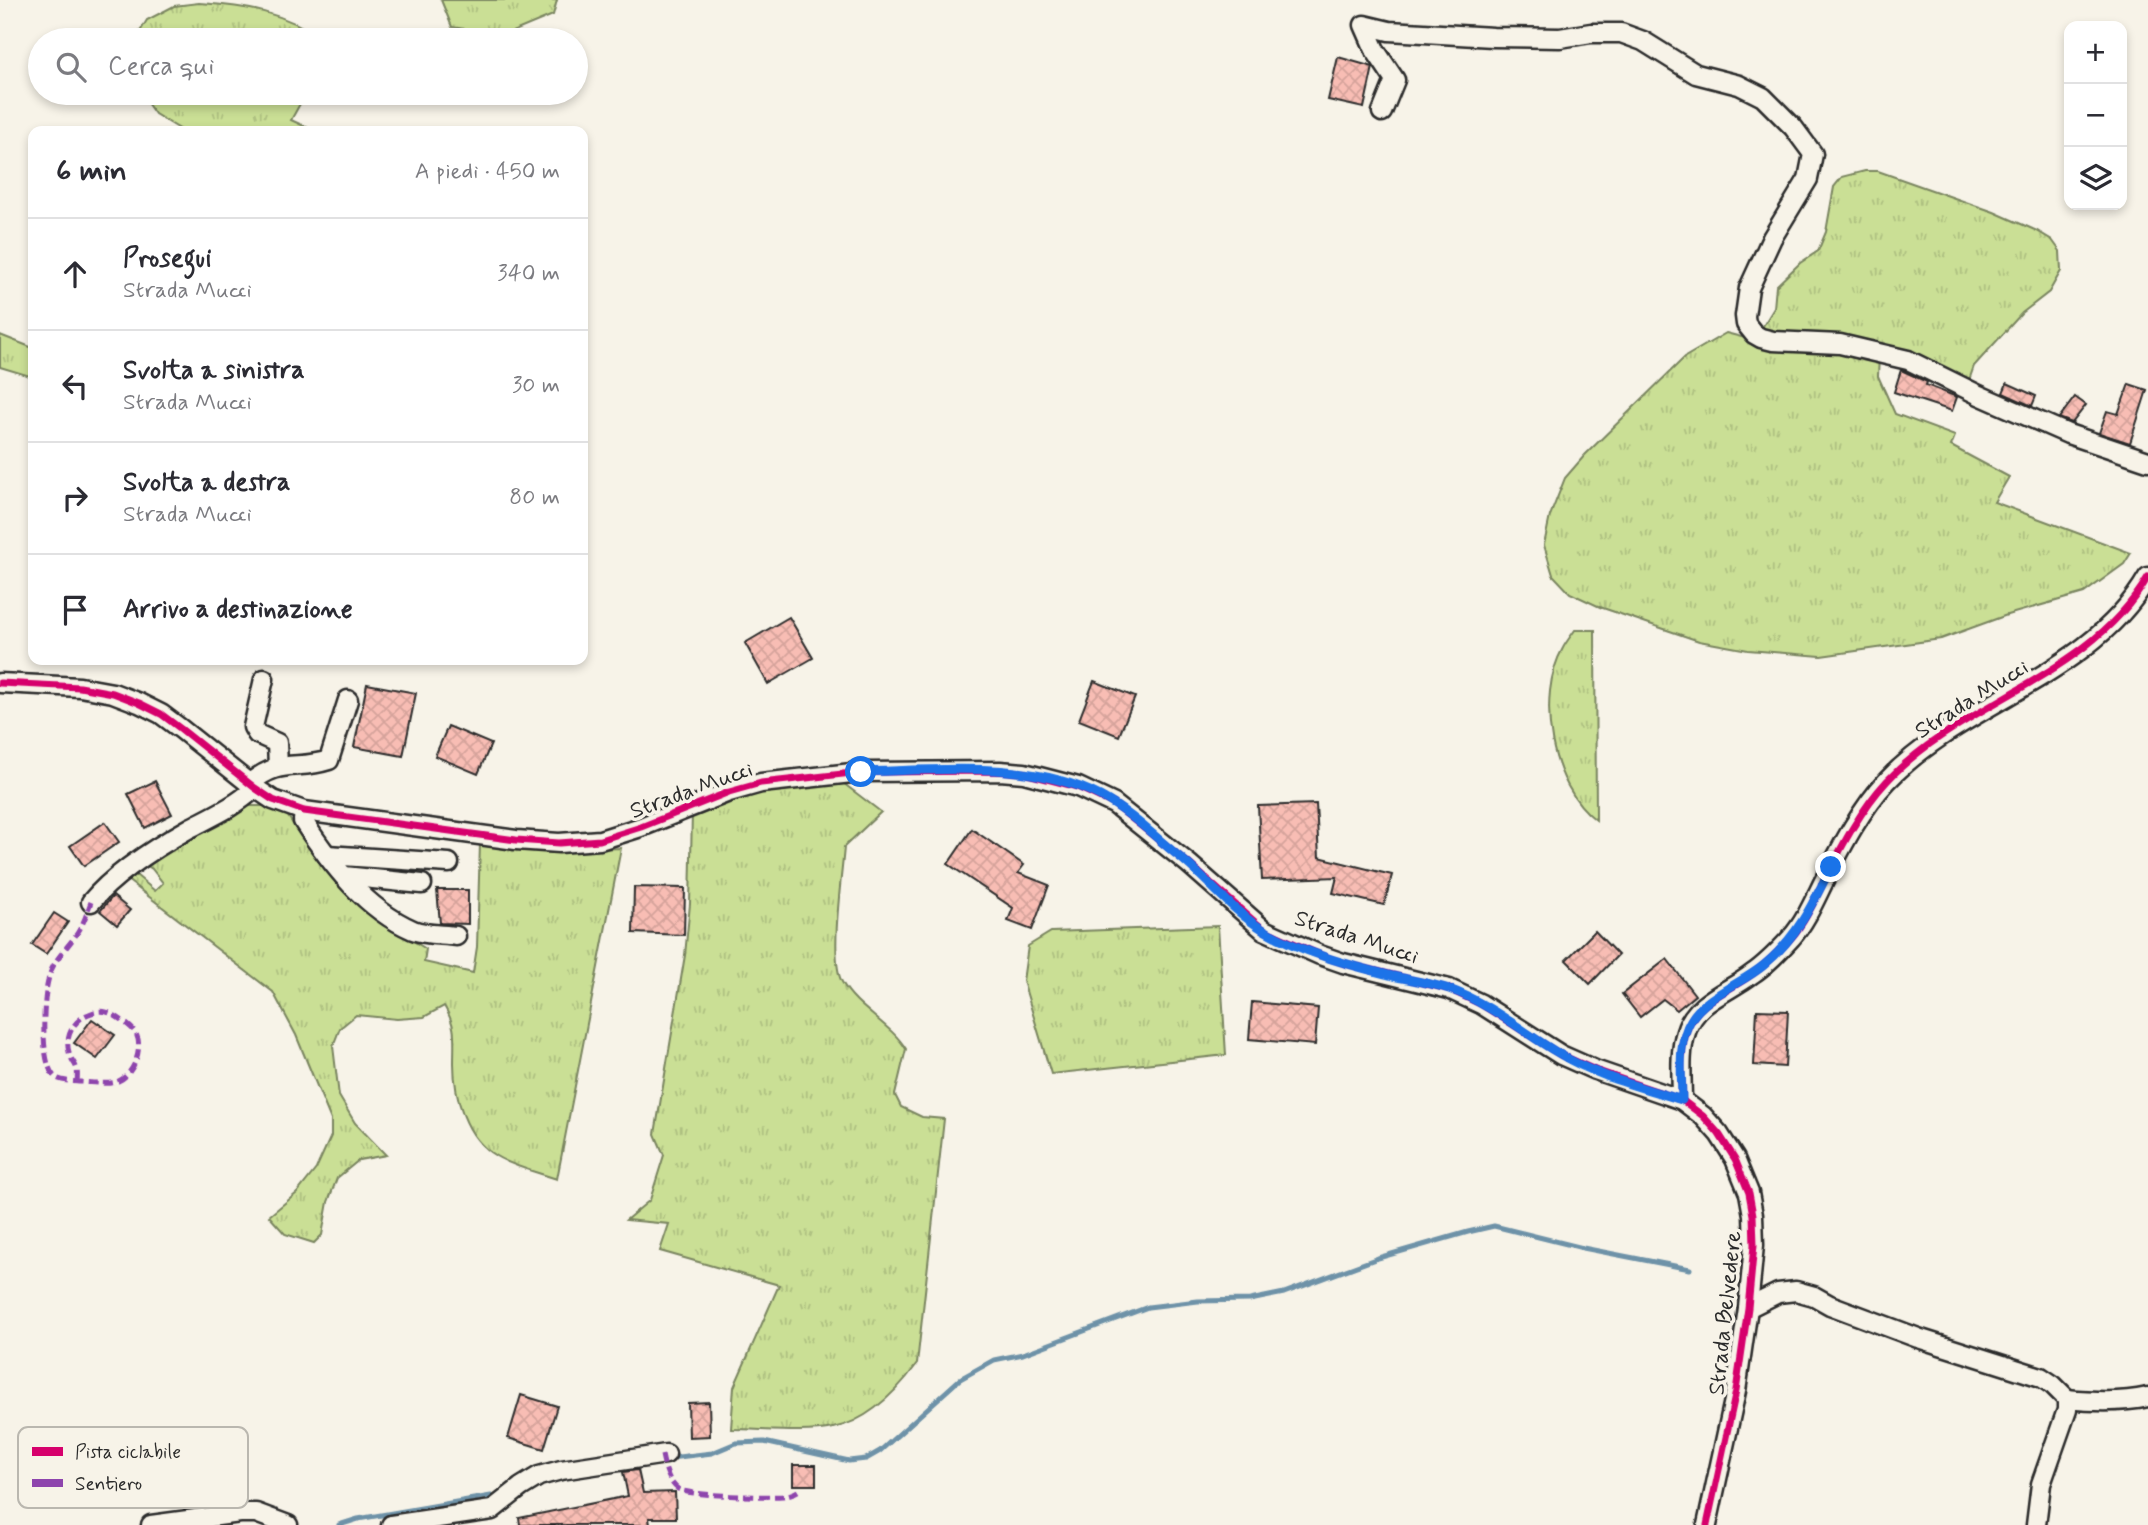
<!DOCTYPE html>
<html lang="it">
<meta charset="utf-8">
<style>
:root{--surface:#fff;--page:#f7f7f7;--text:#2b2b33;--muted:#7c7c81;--line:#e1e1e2}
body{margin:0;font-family:Mynerve,sans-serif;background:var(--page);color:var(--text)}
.controls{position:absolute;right:21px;top:21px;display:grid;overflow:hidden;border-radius:14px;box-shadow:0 4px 10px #0003}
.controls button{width:63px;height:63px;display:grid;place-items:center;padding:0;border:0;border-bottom:2px solid var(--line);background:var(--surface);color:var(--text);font:35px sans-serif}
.stop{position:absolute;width:21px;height:21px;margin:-16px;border:5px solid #1a73e8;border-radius:50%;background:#fff}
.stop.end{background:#1a73e8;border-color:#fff;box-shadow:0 2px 7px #0008}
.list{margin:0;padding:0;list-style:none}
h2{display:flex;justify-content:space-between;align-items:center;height:91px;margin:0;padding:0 28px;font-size:30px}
h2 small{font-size:23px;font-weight:400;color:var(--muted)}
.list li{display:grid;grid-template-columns:46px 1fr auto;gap:21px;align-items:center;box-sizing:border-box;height:112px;padding:0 28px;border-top:2px solid var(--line)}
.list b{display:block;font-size:26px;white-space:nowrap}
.list p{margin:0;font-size:23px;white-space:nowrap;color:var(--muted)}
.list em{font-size:23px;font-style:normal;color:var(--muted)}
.icon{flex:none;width:38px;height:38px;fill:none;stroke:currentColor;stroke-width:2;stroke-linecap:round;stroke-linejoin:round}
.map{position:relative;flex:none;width:2148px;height:1525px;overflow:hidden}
.search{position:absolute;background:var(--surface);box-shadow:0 4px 10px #0003;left:28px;top:28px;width:560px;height:77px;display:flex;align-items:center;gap:18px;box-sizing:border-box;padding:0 24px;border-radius:38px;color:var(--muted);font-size:26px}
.panel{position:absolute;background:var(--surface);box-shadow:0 4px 10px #0003;left:28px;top:126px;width:560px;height:539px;border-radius:14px}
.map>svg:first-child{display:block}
.grass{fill:url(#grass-tufts);stroke:#7a8560;stroke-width:2}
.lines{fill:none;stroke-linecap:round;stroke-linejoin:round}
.stream{stroke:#6e92a8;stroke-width:5}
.building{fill:url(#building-cross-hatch);stroke:#2b2b2b;stroke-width:2}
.minor-casing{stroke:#2b2b2b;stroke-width:23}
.minor{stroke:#f7f3e8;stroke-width:18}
.quiet{stroke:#8e44ad;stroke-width:5;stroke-dasharray:10 5;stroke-linecap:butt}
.cycleway-casing{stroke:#f7f3e8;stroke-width:11}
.cycleway{stroke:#d6006c;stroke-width:7}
.route{stroke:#1a73e8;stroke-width:9}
.labels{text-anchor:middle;stroke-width:7;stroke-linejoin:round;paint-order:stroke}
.street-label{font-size:23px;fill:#2b2b2b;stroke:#f7f3e8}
.key{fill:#f7f3e8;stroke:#bab7af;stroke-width:2}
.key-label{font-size:19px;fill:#2b2b2b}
</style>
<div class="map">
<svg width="2148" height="1525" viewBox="0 0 2148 1525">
<defs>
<pattern id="grass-tufts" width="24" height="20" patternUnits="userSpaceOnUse" patternTransform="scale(1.75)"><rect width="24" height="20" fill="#cadf95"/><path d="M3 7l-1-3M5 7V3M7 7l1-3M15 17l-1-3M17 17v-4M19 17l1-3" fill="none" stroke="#aec081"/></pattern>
<pattern id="building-cross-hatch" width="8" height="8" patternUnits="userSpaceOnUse" patternTransform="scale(1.75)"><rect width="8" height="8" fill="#f8bdb4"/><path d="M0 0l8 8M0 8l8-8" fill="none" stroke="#d5a39b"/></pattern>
</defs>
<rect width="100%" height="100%" fill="#f7f3e8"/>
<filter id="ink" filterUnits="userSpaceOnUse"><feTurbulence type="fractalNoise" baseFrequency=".0143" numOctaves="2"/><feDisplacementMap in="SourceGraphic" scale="14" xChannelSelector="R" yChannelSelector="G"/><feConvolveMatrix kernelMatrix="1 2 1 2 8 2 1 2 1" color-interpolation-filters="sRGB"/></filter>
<g filter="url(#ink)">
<!-- grass -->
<g class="grass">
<polygon points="441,0 557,0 553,15 505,35 452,27"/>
<path d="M199,3C244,6 286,12 323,40H135L147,20L174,6Z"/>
<polygon points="140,93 306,93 291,120 315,131 183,131 155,114"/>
<polygon points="1865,171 1878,171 1994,212 2037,231 2052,240 2060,251 2061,271 2049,292 2022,313 1974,366 1967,386 1927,365 1763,335 1763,326 1774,308 1776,286 1800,263 1818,251 1826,232 1834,187 1842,177"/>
<polygon points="1726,333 1757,341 1879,357 1878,376 1895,414 1955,436 1951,446 2009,477 1994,502 2131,553 2124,564 2084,593 2007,615 1941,639 1821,656 1748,650 1699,641 1600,607 1570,593 1553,575 1544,545 1550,516 1565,478 1585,455 1685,357"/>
<polygon points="0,335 33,348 33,377 0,367"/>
<path d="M1575,630H1595L1596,820C1551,787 1535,697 1563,648C1566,642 1571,636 1575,630Z"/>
<path d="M843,783L881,812L844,847C842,875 829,960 842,982C857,1009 890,1023 906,1049L895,1095L901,1107L922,1117L944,1119L917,1364C897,1391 869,1421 833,1428C804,1434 762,1429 731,1429L734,1387L779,1285L660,1251L669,1224L626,1220L650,1200L664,1155L655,1134L685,955L690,904L692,813L761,790Z"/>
<path d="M245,806H266L287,815L303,839L378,919L426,949L424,962L473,973L477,947L480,843L555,851L621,848L557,1179C537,1172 514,1167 496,1156C465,1138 454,1096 454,1063C454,1038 457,1027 444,1006L424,1017L397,1019L356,1015L340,1028L333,1046L339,1096L355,1123L386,1155L359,1160L337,1178L328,1202L322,1235L314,1243L285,1234L269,1216L297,1193L316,1169L331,1136V1120L296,1035L273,992L122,876L130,870L155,891L163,883L152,869L143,863Z"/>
<polygon points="1218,926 1226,1055 1051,1074 1023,981 1028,946 1051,932"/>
</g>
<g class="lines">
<!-- stream -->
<g class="stream">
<polyline points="670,1458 712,1453 736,1443 764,1442 849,1461 866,1459 880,1451 960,1379 994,1360 1023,1354 1148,1307 1198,1301 1250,1300 1284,1293 1378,1258 1468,1232 1494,1226 1583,1248 1690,1269"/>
<polyline points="339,1525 358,1519 491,1496"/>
</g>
</g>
<!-- building -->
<g class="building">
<polygon points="1338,57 1373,67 1364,108 1328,100"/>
<polygon points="1901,370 1927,382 1926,385 1957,397 1952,411 1894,392"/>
<polygon points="2007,383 2036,396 2032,406 2003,393"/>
<polygon points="2129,384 2147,390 2130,443 2099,433 2107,411 2118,414"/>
<polygon points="2075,397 2086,405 2072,423 2059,418"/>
<polygon points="789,617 813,658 768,684 745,643"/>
<polygon points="1094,681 1135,697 1119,736 1079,720"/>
<polygon points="367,684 416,693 403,756 354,747"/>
<polygon points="448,726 491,744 478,774 435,756"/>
<polygon points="155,781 172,814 145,828 128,794"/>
<polygon points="1316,804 1319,857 1392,875 1384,905 1333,893 1337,877 1262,880 1258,806"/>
<polygon points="105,822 119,842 84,866 70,846"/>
<polygon points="972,829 1024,865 1018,873 1049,885 1032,930 1008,921 1013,908 948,864"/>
<polygon points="634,887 685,888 684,935 633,933"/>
<polygon points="437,890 468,890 468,924 440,923"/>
<polygon points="113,896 130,910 117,925 100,911"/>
<polygon points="54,913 68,922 46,954 32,945"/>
<polygon points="1595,931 1618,955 1590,984 1566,960"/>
<polygon points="1667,959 1695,995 1677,1010 1663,999 1640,1017 1622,994"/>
<polygon points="1252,1002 1318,1008 1315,1045 1249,1039"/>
<polygon points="1757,1010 1788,1011 1785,1067 1754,1065"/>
<polygon points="92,1019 115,1035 97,1059 74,1043"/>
<polygon points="521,1395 557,1406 544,1449 508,1438"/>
<polygon points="709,1402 710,1436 689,1437 688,1403"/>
<rect x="793" y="1465" width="23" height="20"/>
<polygon points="638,1470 643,1493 675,1492 676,1518 649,1518 650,1525 520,1525 519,1518 628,1496 623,1472"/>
</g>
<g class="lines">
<!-- minor casing -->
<g class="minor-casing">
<g id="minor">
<polyline points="1382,112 1395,80 1375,50 1364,25 1389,31 1493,37 1560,38 1591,33 1621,33 1643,41 1696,74 1739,85 1763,97 1793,127 1813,154 1808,179 1772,238 1749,288 1745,316 1746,324 1754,334 1761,338 1773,341 1840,344 1908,360 1979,395 2068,434 2148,461"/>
<polyline points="264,679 253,727 257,734 277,743 278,767"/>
<polyline points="0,683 80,687 113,693 139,703 161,714 181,729 255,788 273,800 304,811 516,840 559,843 600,840 641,827 729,792 761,783 861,772 1000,771 1024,773 1078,787 1114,804 1189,864 1264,930 1320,955 1343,963 1449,989 1481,1004 1561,1055 1595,1070 1682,1100 1703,1116 1719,1134 1735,1159 1749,1193 1753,1215 1754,1245 1748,1308 1736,1391 1707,1525"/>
<path d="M249,784C281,757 295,771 329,760L348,700"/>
<path d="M304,811L303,821C331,864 365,909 413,930C425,935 443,934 456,936"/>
<polyline points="327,855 449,863"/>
<polyline points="344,876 422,884"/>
<path d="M91,902C114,874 158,846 190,828C213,816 236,806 255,788"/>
<path d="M1682,1100C1682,1078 1679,1053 1686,1032C1695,1001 1729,992 1752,974C1767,964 1779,951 1791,938C1806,921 1815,899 1825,879C1843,844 1861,809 1887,781C1962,701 2090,677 2148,577"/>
<polyline points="1748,1308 1778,1293 1796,1291 1814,1296 1830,1305 1918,1338 2041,1377 2053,1385 2067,1399 2067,1410 2041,1484 2036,1525"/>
<path d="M2067,1399C2095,1402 2121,1403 2148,1397"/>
<polyline points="151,1525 240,1513 256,1513 288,1525"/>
<polyline points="391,1525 492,1510 521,1487 539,1476 561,1470 666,1454"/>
</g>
</g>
<!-- minor -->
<use href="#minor" class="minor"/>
<!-- quiet -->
<g class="quiet">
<path d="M77,1082C79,1062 73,1067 69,1052C64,1036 75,1019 89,1014C96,1011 102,1010 110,1013C116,1016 131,1026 135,1032C145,1047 133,1077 116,1082C106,1085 90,1082 79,1082C71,1081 60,1082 54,1076C40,1061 43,1001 48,981C52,960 67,949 78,932C84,923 87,912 91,902"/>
<path d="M662,1455C664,1465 668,1482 678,1489C688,1496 766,1497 782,1496C790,1495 796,1493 802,1488"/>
</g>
<!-- cycleway casing -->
<g class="cycleway-casing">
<g id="cycleway">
<polyline points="0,683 80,687 113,693 139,703 161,714 181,729 255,788 273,800 304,811 516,840 559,843 600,840 641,827 729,792 761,783 861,772 1000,771 1024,773 1078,787 1114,804 1189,864 1264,930 1320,955 1343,963 1449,989 1481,1004 1561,1055 1595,1070 1682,1100 1703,1116 1719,1134 1735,1159 1749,1193 1753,1215 1754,1245 1748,1308 1736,1391 1707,1525"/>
<path d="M1682,1100C1682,1078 1679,1053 1686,1032C1695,1001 1729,992 1752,974C1767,964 1779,951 1791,938C1806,921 1815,899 1825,879C1843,844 1861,809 1887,781C1962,701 2090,677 2148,577"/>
</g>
</g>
<!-- cycleway -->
<use href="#cycleway" class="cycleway"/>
</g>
</g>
<g class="lines" filter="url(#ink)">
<!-- route -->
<path class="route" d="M861,772C938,770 1029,759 1100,796C1128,811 1152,834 1176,854C1206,877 1231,911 1264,930C1303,953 1349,965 1393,976C1411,980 1431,983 1449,989C1489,1003 1523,1032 1558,1053C1595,1076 1641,1087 1682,1100C1682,1075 1677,1043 1691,1020C1705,996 1743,983 1764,965C1796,939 1813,904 1831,867"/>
</g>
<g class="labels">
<!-- street labels -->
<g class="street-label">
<text transform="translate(1971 698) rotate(-32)" y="8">Strada Mucci</text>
<text transform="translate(691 789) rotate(-20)" y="8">Strada Mucci</text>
<text transform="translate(1357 936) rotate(18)" y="8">Strada Mucci</text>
<text transform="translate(1724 1313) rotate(-84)" y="8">Strada Belvedere</text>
</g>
</g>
<!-- legend -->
<rect x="18" y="1427" width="230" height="81" rx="10" class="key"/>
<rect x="32" y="1447" width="31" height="9" fill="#d6006c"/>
<rect x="32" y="1479" width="31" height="8" fill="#8e44ad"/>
<g class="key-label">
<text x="75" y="1458">Pista ciclabile</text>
<text x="75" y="1490">Sentiero</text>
</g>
</svg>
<div class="controls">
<button>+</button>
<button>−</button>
<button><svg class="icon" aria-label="layers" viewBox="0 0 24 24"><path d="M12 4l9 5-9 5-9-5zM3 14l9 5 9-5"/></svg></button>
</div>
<div class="stop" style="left:861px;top:772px"></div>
<div class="stop end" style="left:1831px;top:867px"></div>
<div class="search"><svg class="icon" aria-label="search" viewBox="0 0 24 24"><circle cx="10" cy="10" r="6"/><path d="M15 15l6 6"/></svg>Cerca qui</div>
<section class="panel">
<h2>6 min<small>A piedi · 450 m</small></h2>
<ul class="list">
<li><svg class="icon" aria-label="ahead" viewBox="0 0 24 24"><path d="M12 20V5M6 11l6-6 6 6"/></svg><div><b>Prosegui</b><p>Strada Mucci</p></div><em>340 m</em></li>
<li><svg class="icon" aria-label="left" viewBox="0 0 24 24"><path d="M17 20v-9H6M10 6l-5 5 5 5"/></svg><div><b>Svolta a sinistra</b><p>Strada Mucci</p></div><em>30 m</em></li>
<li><svg class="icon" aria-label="right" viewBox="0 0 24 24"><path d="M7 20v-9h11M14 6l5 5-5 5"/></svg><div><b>Svolta a destra</b><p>Strada Mucci</p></div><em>80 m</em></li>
<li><svg class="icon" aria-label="arrive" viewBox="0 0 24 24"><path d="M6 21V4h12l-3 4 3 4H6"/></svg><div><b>Arrivo a destinazione</b></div></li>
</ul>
</section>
</div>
